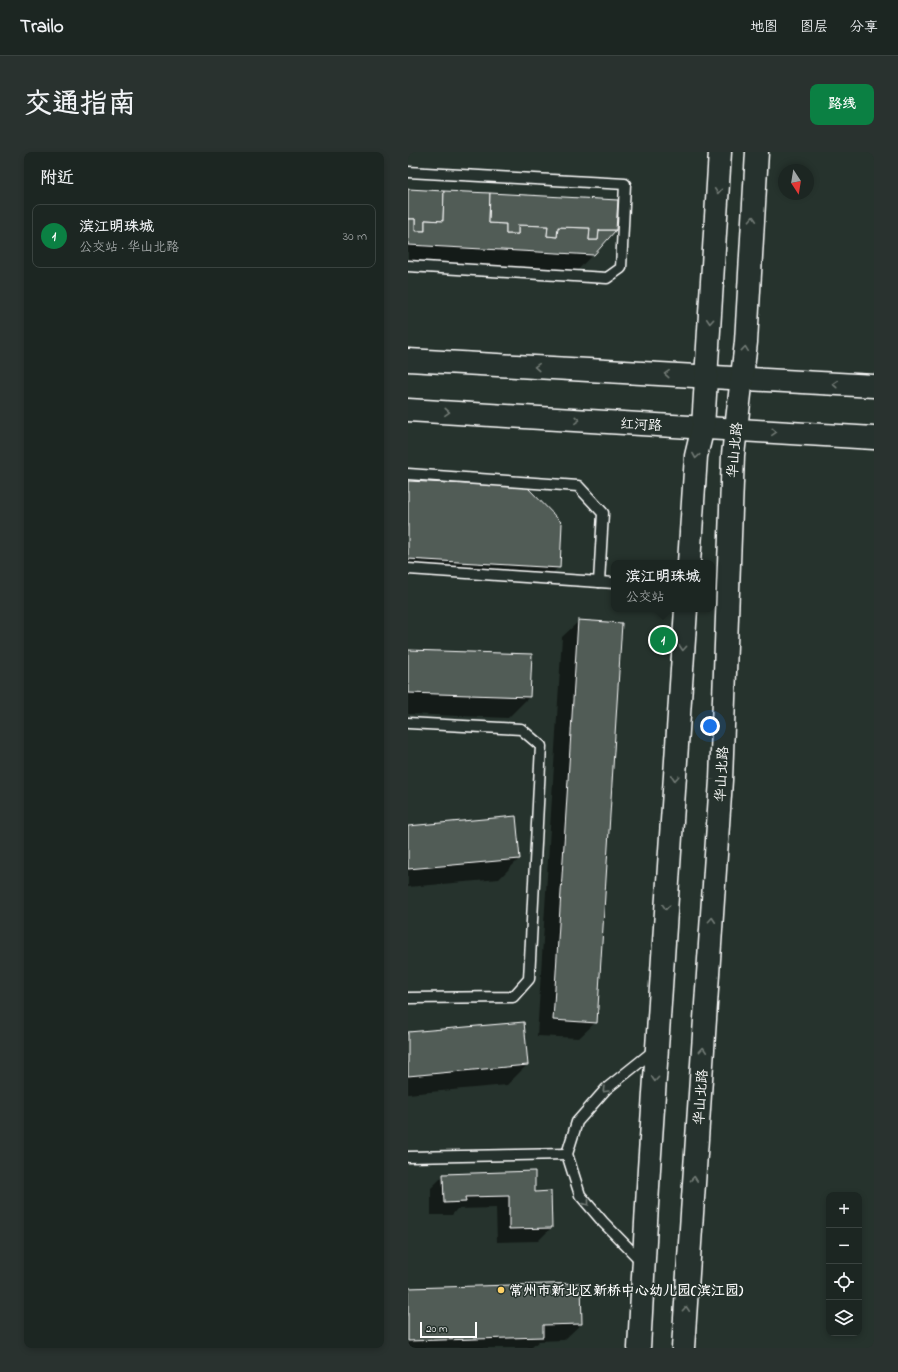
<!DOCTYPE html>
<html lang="zh">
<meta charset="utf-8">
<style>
:root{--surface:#1c2622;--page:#29322f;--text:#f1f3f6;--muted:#a0a5a5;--line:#3a4340;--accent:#0b8043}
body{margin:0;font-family:"Indie Flower","LXGW WenKai TC",sans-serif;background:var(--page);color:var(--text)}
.controls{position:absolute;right:12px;bottom:12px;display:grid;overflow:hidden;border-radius:8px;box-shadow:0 2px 6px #0003}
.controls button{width:36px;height:36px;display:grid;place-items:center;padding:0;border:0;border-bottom:1px solid var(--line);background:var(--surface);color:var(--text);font:20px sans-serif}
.compass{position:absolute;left:370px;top:12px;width:36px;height:36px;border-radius:50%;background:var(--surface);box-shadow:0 2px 6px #0003;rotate:168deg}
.scale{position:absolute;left:12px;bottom:10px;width:57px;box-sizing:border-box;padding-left:4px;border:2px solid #fff;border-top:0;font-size:11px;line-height:14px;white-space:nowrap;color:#fff;-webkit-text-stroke:3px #26332d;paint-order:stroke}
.you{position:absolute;left:302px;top:574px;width:14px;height:14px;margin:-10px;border:3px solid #fff;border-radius:50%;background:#1a73e8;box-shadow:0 0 0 6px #1a73e833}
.badge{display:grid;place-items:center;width:26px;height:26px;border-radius:50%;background:var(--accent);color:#fff;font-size:13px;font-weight:700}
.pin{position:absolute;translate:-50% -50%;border:2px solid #fff;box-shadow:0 1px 4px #0006}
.popup{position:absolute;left:203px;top:408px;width:104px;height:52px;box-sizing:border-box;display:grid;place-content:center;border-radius:8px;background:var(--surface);filter:drop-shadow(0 1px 3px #0005);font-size:13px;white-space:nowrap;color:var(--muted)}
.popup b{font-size:15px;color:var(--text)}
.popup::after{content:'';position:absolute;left:50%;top:100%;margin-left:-8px;border:8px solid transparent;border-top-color:var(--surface)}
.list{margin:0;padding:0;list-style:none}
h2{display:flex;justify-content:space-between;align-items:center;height:52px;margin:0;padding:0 16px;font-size:17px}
h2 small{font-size:13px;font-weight:400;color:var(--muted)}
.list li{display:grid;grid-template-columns:26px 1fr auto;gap:12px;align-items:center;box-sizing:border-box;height:64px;margin:0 8px 8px;padding:0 8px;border:1px solid var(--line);border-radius:8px}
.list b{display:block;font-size:15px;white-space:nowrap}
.list p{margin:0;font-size:13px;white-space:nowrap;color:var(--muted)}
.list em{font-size:13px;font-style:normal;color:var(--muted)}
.icon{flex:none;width:22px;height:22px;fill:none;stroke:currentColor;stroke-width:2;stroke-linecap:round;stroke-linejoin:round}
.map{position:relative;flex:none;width:466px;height:1196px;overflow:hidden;border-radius:8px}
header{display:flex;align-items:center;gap:24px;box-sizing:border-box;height:56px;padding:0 20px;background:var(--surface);border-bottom:1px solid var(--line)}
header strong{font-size:19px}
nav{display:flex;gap:22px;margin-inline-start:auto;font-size:14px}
.intro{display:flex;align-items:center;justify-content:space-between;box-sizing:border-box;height:96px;padding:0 24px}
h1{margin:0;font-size:28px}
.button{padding:10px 18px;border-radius:8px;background:var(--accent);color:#fff;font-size:14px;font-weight:700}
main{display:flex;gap:24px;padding:0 24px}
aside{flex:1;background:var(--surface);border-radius:8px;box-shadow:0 2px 6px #0003}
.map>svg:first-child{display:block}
.shadow{fill:#0007}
.building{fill:#515c57;stroke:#fff}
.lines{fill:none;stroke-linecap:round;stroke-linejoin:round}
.service-casing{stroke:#fff;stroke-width:13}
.tertiary-casing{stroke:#fff;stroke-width:25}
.secondary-casing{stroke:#fff;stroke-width:25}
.service{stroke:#26332d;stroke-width:10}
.tertiary{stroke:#26332d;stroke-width:22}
.secondary{stroke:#26332d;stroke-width:22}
.oneway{stroke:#727a76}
.poi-dot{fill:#ffd166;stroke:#26332d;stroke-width:1.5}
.labels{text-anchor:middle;stroke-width:3;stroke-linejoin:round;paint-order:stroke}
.street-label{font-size:14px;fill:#fff;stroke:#26332d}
.poi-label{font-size:14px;font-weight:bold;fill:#fff;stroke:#26332d;text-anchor:start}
</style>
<header>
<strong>Trailo</strong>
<nav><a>地图</a><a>图层</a><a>分享</a></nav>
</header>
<div class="intro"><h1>交通指南</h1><a class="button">路线</a></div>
<main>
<aside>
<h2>附近<small></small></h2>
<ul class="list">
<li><span class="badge">1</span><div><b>滨江明珠城</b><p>公交站 · 华山北路</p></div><em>30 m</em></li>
</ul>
</aside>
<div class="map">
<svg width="466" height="1196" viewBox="0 0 466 1196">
<rect width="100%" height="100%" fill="#26332d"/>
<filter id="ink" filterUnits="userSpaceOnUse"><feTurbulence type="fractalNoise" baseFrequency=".025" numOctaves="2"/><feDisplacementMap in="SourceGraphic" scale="8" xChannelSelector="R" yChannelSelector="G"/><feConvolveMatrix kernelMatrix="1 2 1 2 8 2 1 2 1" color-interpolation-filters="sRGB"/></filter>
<g filter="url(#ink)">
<!-- shadow -->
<g class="shadow">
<polygon points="0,38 185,102 169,119 0,110"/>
<polygon points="0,330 151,415 134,431 0,424"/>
<polygon points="171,469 188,870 171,886 129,884 154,485"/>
<polygon points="0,499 123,503 121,545 100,566 0,562"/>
<polygon points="0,675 111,707 91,727 0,735"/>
<polygon points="0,881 119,913 99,933 0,942"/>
<polygon points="36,1023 126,1041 142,1040 143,1076 130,1089 89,1090 88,1056 49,1057 44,1063 23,1063 23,1036"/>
<polygon points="0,1137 173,1172 156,1188 131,1189 123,1196 0,1196"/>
</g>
<!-- building -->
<g class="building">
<polygon points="0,37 36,39 35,69 17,68 17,79 7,79 7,67 0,67"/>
<polygon points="36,39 82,41 81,71 98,72 98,82 110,82 110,73 140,74 139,84 149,85 150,75 182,76 181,88 190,88 191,78 208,78 186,103 0,93 0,67 7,67 7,79 17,79 17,68 35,69"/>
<polygon points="82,41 210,48 208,78 191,78 190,88 181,88 182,76 150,75 149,85 139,84 140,74 110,73 110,82 98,82 98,72 81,71"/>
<polygon points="0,329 119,335 154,371 152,416 0,407"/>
<polygon points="170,468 214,471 189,871 145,868"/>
<polygon points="0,498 124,502 122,545 0,541"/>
<polygon points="108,664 112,707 0,717 0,674"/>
<polygon points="116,870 120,913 0,924 0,880"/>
<polygon points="127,1019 127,1040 143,1039 144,1076 101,1077 101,1044 57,1045 58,1050 36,1051 35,1022"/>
<polygon points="173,1131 174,1172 135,1173 135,1185 0,1189 0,1136"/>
</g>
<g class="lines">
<!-- service casing -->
<g class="service-casing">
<g id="service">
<polyline points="0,20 217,32 213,116 199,126 0,114"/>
<polyline points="0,322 170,334 195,361 191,430"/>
<polyline points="0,417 206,431"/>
<polyline points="0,571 113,577 133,594 121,827 105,845 0,846"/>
<polyline points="0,1005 159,1002"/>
<polyline points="234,1110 195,1070 172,1043 159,1002 169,970 198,937 248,897"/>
</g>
</g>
<!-- tertiary casing -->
<g class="tertiary-casing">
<g id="tertiary">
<polyline points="0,208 466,234"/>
<polyline points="0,258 466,286"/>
</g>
</g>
<!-- secondary casing -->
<g class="secondary-casing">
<g id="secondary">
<polyline points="281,411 288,304 295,275 312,0"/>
<polyline points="231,1196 241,1017 278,457"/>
<polyline points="275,1196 313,628 325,303 338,190 349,0"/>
</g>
</g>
<!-- service -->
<use href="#service" class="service"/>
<!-- tertiary -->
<use href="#tertiary" class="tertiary"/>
<!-- secondary -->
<use href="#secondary" class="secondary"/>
</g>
<!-- one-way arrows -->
<defs><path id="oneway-chevron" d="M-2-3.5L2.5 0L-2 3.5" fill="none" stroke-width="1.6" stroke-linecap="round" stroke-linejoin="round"/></defs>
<g class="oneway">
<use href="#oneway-chevron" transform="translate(310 39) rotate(94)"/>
<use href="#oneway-chevron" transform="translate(345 67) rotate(-87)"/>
<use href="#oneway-chevron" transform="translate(302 169) rotate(94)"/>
<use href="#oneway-chevron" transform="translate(337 197) rotate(-84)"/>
<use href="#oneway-chevron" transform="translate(129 215) rotate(-177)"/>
<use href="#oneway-chevron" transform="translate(259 222) rotate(-177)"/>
<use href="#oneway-chevron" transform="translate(427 232) rotate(-176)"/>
<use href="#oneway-chevron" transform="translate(39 260) rotate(3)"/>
<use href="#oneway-chevron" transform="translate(169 268) rotate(3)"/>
<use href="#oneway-chevron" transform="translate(366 280) rotate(4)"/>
<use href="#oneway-chevron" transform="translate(288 304) rotate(99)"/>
<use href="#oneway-chevron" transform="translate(275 496) rotate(94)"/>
<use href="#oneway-chevron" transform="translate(267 626) rotate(94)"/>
<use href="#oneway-chevron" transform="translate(258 755) rotate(94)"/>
<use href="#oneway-chevron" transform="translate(304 768) rotate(-86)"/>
<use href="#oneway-chevron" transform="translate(295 898) rotate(-86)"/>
<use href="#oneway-chevron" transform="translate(247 927) rotate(94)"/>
<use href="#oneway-chevron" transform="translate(197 938) rotate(135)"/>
<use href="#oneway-chevron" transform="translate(286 1027) rotate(-86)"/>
<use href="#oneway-chevron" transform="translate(179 1051) rotate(51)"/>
<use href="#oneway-chevron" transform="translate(278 1157) rotate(-86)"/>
</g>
</g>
<!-- markers -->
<circle class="poi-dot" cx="93" cy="1138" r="4"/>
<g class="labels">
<!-- street labels -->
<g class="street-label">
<text transform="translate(233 272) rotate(3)" y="5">红河路</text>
<text transform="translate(326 298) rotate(-85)" y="5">华山北路</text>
<text transform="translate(313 622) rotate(-87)" y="5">华山北路</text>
<text transform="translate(292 945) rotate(-86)" y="5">华山北路</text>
</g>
<!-- poi labels -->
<g class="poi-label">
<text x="101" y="1143">常州市新北区新桥中心幼儿园(滨江园)</text>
</g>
</g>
</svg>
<div class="controls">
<button>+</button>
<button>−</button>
<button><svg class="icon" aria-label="locate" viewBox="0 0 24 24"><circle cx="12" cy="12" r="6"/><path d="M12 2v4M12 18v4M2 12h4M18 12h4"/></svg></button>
<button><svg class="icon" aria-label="layers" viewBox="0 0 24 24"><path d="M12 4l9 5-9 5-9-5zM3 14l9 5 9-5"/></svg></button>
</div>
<svg class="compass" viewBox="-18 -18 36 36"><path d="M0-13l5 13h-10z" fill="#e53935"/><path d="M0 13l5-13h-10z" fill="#a0a5a5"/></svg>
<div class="scale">20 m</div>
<div class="you"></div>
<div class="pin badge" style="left:255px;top:488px">1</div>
<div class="popup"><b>滨江明珠城</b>公交站</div>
</div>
</main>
